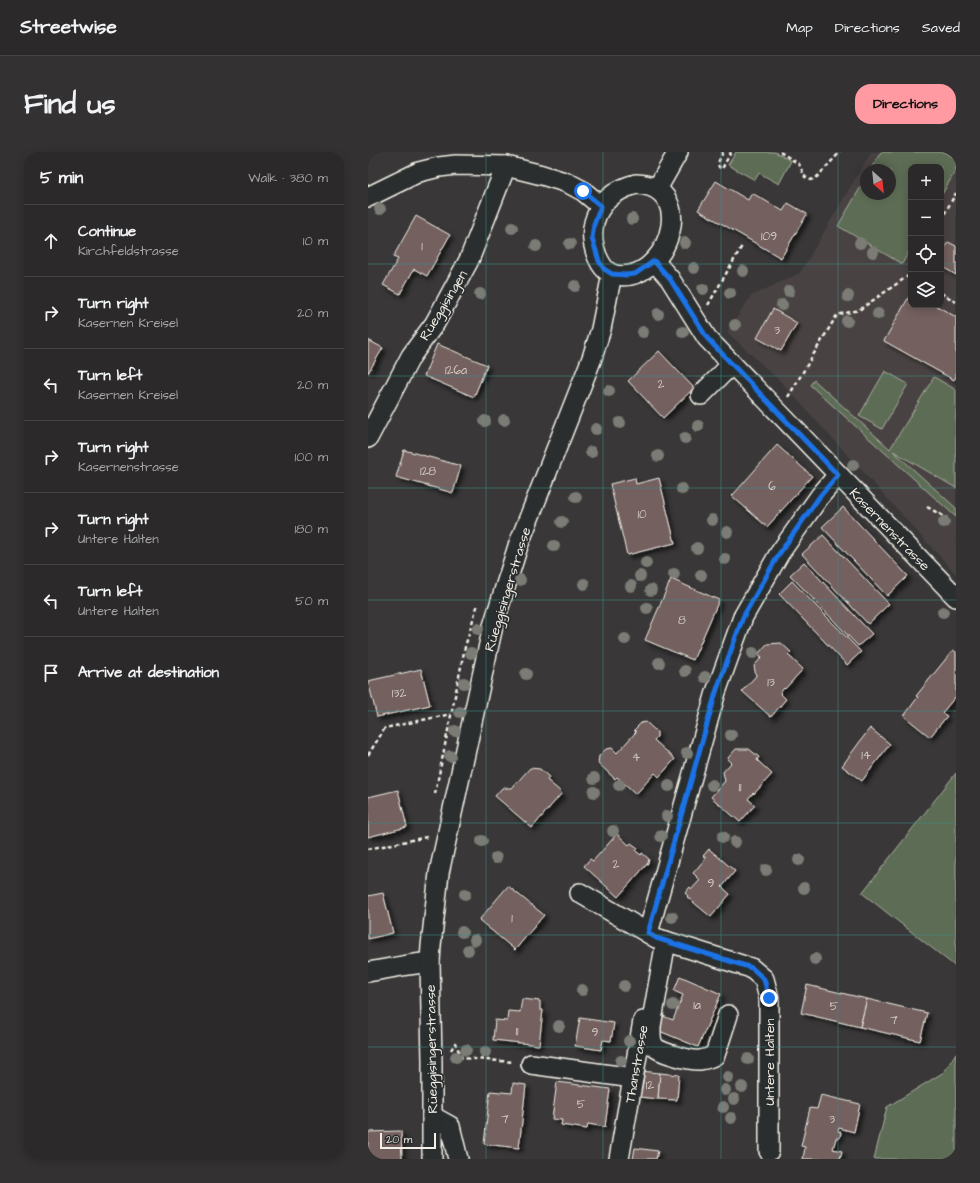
<!DOCTYPE html>
<meta charset="utf-8">
<style>
:root{--surface:#2b292a;--page:#333132;--text:#f1f3f6;--muted:#a6a6a8;--line:#474547;--accent:#ff9aa2}
body{margin:0;font-family:"Architects Daughter",sans-serif;background:var(--page);color:var(--text)}
.controls{position:absolute;right:12px;top:12px;display:grid;overflow:hidden;border-radius:8px;box-shadow:0 2px 10px #0003}
.controls button{width:36px;height:36px;display:grid;place-items:center;padding:0;border:0;border-bottom:1px solid var(--line);background:var(--surface);color:var(--text);font:20px sans-serif}
.compass{position:absolute;left:492px;top:12px;width:36px;height:36px;border-radius:50%;background:var(--surface);box-shadow:0 2px 10px #0003;rotate:153deg}
.scale{position:absolute;left:12px;bottom:10px;width:56px;box-sizing:border-box;padding-left:4px;border:2px solid #f4f1e8;border-top:0;font-size:11px;line-height:14px;white-space:nowrap;color:#f4f1e8;-webkit-text-stroke:3px #2a2d2e;paint-order:stroke}
.stop{position:absolute;width:12px;height:12px;margin:-9px;border:3px solid #1a73e8;border-radius:50%;background:#fff}
.stop.end{background:#1a73e8;border-color:#fff;box-shadow:0 1px 4px #0008}
.list{margin:0;padding:0;list-style:none}
h2{display:flex;justify-content:space-between;align-items:center;height:52px;margin:0;padding:0 16px;font-size:17px}
h2 small{font-size:13px;font-weight:400;color:var(--muted)}
.list li{display:grid;grid-template-columns:26px 1fr auto;gap:12px;align-items:center;box-sizing:border-box;height:72px;padding:0 16px;border-top:1px solid var(--line)}
.list b{display:block;font-size:15px;white-space:nowrap}
.list p{margin:0;font-size:13px;white-space:nowrap;color:var(--muted)}
.list em{font-size:13px;font-style:normal;color:var(--muted)}
.icon{flex:none;width:22px;height:22px;fill:none;stroke:currentColor;stroke-width:2;stroke-linecap:round;stroke-linejoin:round}
.map{position:relative;flex:none;width:588px;height:1007px;overflow:hidden;border-radius:16px}
header{display:flex;align-items:center;gap:24px;box-sizing:border-box;height:56px;padding:0 20px;background:var(--surface);border-bottom:1px solid var(--line)}
header strong{font-size:19px}
nav{display:flex;gap:22px;margin-inline-start:auto;font-size:14px}
.intro{display:flex;align-items:center;justify-content:space-between;box-sizing:border-box;height:96px;padding:0 24px}
h1{margin:0;font-size:28px}
.button{padding:10px 18px;border-radius:16px;background:var(--accent);color:#111;font-size:14px;font-weight:700}
main{display:flex;gap:24px;padding:0 24px}
aside{flex:1;background:var(--surface);border-radius:16px;box-shadow:0 2px 10px #0003}
.map>svg:first-child{display:block}
.built{fill:#4a4343;fill-rule:evenodd}
.green{fill:#5d6c54;stroke:#a8ae9e}
.building{fill:#73605e;stroke:#f4f1e8;filter:url(#shadow)}
.lines{fill:none;stroke-linecap:round;stroke-linejoin:round}
.minor-casing{stroke:#f4f1e8;stroke-width:22}
.path{stroke:#f4f1e8;stroke-width:2.5;stroke-dasharray:4 3;stroke-linecap:butt}
.minor{stroke:#2a2d2e;stroke-width:19}
.tree{fill:#7a7c74}
.route{stroke:#1a73e8;stroke-width:5}
.grid{fill:none;stroke:#3d8f86;stroke-width:1;stroke-opacity:0.55}
.labels{text-anchor:middle;stroke-width:3.5;stroke-linejoin:round;paint-order:stroke}
.number-label{font-size:12px;fill:#d4cdc6}
.street-label{font-size:14px;fill:#f4f1e8;stroke:#2a2d2e}
</style>
<header>
<strong>Streetwise</strong>
<nav><a>Map</a><a>Directions</a><a>Saved</a></nav>
</header>
<div class="intro"><h1>Find us</h1><a class="button">Directions</a></div>
<main>
<aside>
<h2>5 min<small>Walk · 380 m</small></h2>
<ul class="list">
<li><svg class="icon" aria-label="ahead" viewBox="0 0 24 24"><path d="M12 20V5M6 11l6-6 6 6"/></svg><div><b>Continue</b><p>Kirchfeldstrasse</p></div><em>10 m</em></li>
<li><svg class="icon" aria-label="right" viewBox="0 0 24 24"><path d="M7 20v-9h11M14 6l5 5-5 5"/></svg><div><b>Turn right</b><p>Kasernen Kreisel</p></div><em>20 m</em></li>
<li><svg class="icon" aria-label="left" viewBox="0 0 24 24"><path d="M17 20v-9H6M10 6l-5 5 5 5"/></svg><div><b>Turn left</b><p>Kasernen Kreisel</p></div><em>20 m</em></li>
<li><svg class="icon" aria-label="right" viewBox="0 0 24 24"><path d="M7 20v-9h11M14 6l5 5-5 5"/></svg><div><b>Turn right</b><p>Kasernenstrasse</p></div><em>100 m</em></li>
<li><svg class="icon" aria-label="right" viewBox="0 0 24 24"><path d="M7 20v-9h11M14 6l5 5-5 5"/></svg><div><b>Turn right</b><p>Untere Halten</p></div><em>180 m</em></li>
<li><svg class="icon" aria-label="left" viewBox="0 0 24 24"><path d="M17 20v-9H6M10 6l-5 5 5 5"/></svg><div><b>Turn left</b><p>Untere Halten</p></div><em>50 m</em></li>
<li><svg class="icon" aria-label="arrive" viewBox="0 0 24 24"><path d="M6 21V4h12l-3 4 3 4H6"/></svg><div><b>Arrive at destination</b></div></li>
</ul>
</aside>
<div class="map">
<svg width="588" height="1007" viewBox="0 0 588 1007">
<defs>
<filter id="shadow"><feDropShadow dx="3.5" dy="3.5" stdDeviation="2" flood-color="#0009"/></filter>
</defs>
<rect width="100%" height="100%" fill="#393738"/>
<filter id="ink" filterUnits="userSpaceOnUse"><feTurbulence type="fractalNoise" baseFrequency=".025" numOctaves="2"/><feDisplacementMap in="SourceGraphic" scale="8" xChannelSelector="R" yChannelSelector="G"/><feConvolveMatrix kernelMatrix="1 2 1 2 8 2 1 2 1" color-interpolation-filters="sRGB"/></filter>
<g filter="url(#ink)">
<!-- built -->
<path class="built" d="M503,0H588V422L414,231L359,180L383,144L432,121ZM543,15H573V153H543ZM498,18H522V42H498Z"/>
<!-- green -->
<g class="green">
<polygon points="368,0 407,0 423,9 411,32 391,21 387,28 360,13"/>
<polygon points="513,0 577,0 588,7 588,18 573,44 573,15 543,15 543,96 534,112 470,74 498,26 498,42 522,42 522,18 502,18"/>
<polygon points="517,219 540,232 514,277 491,264"/>
<polygon points="566,225 588,238 588,336 525,299 588,356 588,365 442,233 446,228 522,297"/>
<polygon points="588,621 588,815 494,741"/>
<polygon points="588,901 588,1007 506,1007 519,955 576,920"/>
</g>
<!-- building -->
<g class="building">
<polygon points="348,29 380,48 384,41 415,59 420,51 439,62 413,106 330,58"/>
<polygon points="48,64 82,83 59,124 46,117 32,142 15,133 30,107 25,105"/>
<polygon points="580,90 588,94 588,123 573,114 573,102"/>
<polygon points="543,141 543,153 567,153 588,165 588,225 586,228 516,189"/>
<polygon points="405,157 429,171 413,199 389,186"/>
<polygon points="0,188 15,196 0,221"/>
<polygon points="69,192 119,213 106,245 56,224"/>
<polygon points="291,199 326,236 295,266 260,229"/>
<polygon points="409,293 444,324 399,375 364,344"/>
<polygon points="36,298 93,314 85,341 28,325"/>
<polygon points="267,326 268,332 291,326 307,391 259,403 242,332"/>
<polygon points="475,355 540,424 519,444 454,375"/>
<polygon points="455,383 521,452 500,472 434,402"/>
<polygon points="436,410 504,482 490,494 422,423"/>
<polygon points="303,427 351,448 325,508 277,488"/>
<polygon points="424,429 493,500 479,513 411,442"/>
<polygon points="413,491 423,500 420,503 435,517 417,537 416,536 412,541 418,547 403,565 374,539 388,524 386,514 394,505 390,502 399,492"/>
<polygon points="585,498 588,500 588,544 574,561 579,564 562,585 536,564 550,545 548,544"/>
<polygon points="53,517 62,553 9,565 0,529"/>
<polygon points="278,570 289,580 289,585 286,588 307,607 291,625 287,621 268,642 249,625 247,627 230,611 231,604 238,597 244,596 249,601 268,580 266,578 273,571"/>
<polygon points="502,576 522,592 494,629 474,614"/>
<polygon points="368,597 381,597 391,605 389,608 404,622 386,642 385,641 380,647 387,653 372,670 343,645 357,629 355,620 363,611 359,607"/>
<polygon points="162,616 172,617 181,625 179,628 194,641 164,676 127,644 134,636 144,636"/>
<polygon points="30,638 39,675 0,685 0,645"/>
<polygon points="249,682 261,693 263,691 270,696 268,699 273,703 274,701 281,707 280,711 250,745 216,714 222,707 225,709"/>
<polygon points="341,697 367,719 354,735 362,742 343,765 319,745 320,744 317,741 322,735 324,737 332,728 325,721 338,706 335,704"/>
<polygon points="140,734 176,763 147,798 111,768"/>
<polygon points="15,741 25,781 0,787 0,744"/>
<polygon points="312,824 353,842 330,895 289,878 295,864 305,868 315,843 306,839"/>
<polygon points="439,833 499,847 492,875 433,861"/>
<polygon points="154,847 172,849 172,858 175,858 171,893 125,888 127,868 139,869 140,859 152,860"/>
<polygon points="499,847 559,861 552,889 492,875"/>
<polygon points="212,866 246,871 243,889 235,888 233,898 207,894"/>
<polygon points="273,919 292,921 290,947 271,945"/>
<polygon points="292,921 311,923 309,948 290,947"/>
<polygon points="189,930 242,937 237,975 220,972 219,977 193,973 194,968 184,967"/>
<polygon points="145,931 158,933 151,996 116,992 122,939 144,941"/>
<polygon points="453,943 492,952 486,980 471,976 470,979 473,980 472,986 468,986 465,997 474,999 472,1007 435,1007 437,995 433,994 442,956 449,957"/>
<polygon points="33,979 34,1007 0,1007 0,980"/>
<polygon points="267,996 290,999 288,1007 265,1007"/>
</g>
<g class="lines">
<!-- minor casing -->
<g class="minor-casing">
<g id="minor">
<path d="M268,32C334,34 297,138 244,122C236,119 232,111 229,104C216,70 234,41 268,32Z"/>
<polyline points="289,37 310,0"/>
<polyline points="0,45 51,20 71,15 88,13 138,14 174,23 200,31 215,39 233,54"/>
<polyline points="286,109 302,127 339,186 588,445"/>
<polyline points="333,243 364,212"/>
<polyline points="0,286 43,204 67,171 101,108 138,14"/>
<polyline points="212,741 280,781"/>
<path d="M298,789L283,874C283,881 282,890 287,895C292,901 324,909 332,908C338,907 342,906 347,903L360,863"/>
<polyline points="0,820 40,813 62,810"/>
<polyline points="163,912 265,926"/>
<polyline points="64,964 82,974 90,1007"/>
<polyline points="401,999 401,846 396,827 383,816 288,786 280,781 348,540 375,465 411,402 452,344 470,323"/>
<polyline points="64,1007 64,909 62,810 63,794 71,721 125,474 150,394 224,206 233,177 244,122"/>
<polyline points="251,1007 275,869"/>
</g>
</g>
<!-- path -->
<g class="path">
<polyline points="355,0 350,11 351,15 354,17 363,0"/>
<polyline points="412,0 431,12 437,25 443,28 449,25 472,0"/>
<polyline points="573,68 588,41"/>
<polyline points="573,141 588,150"/>
<polyline points="340,153 374,94"/>
<polyline points="420,245 469,163 491,158 543,122"/>
<polyline points="559,355 579,366"/>
<polyline points="0,603 17,576 83,562"/>
<polyline points="67,642 97,495 107,461 110,452"/>
<polyline points="0,697 59,685"/>
<polyline points="83,898 87,891 94,906 145,910"/>
</g>
<!-- minor -->
<use href="#minor" class="minor"/>
</g>
<!-- trees -->
<g class="tree">
<circle cx="12" cy="57" r="6"/>
<circle cx="264" cy="67" r="6"/>
<circle cx="144" cy="76" r="6"/>
<circle cx="317" cy="91" r="6"/>
<circle cx="492" cy="91" r="6"/>
<circle cx="202" cy="92" r="6"/>
<circle cx="168" cy="94" r="6"/>
<circle cx="505" cy="100" r="6"/>
<circle cx="326" cy="116" r="6"/>
<circle cx="375" cy="119" r="6"/>
<circle cx="207" cy="134" r="6"/>
<circle cx="335" cy="137" r="6"/>
<circle cx="421" cy="139" r="6"/>
<circle cx="362" cy="141" r="6"/>
<circle cx="112" cy="142" r="6"/>
<circle cx="480" cy="144" r="6"/>
<circle cx="414" cy="153" r="6"/>
<circle cx="290" cy="162" r="6"/>
<circle cx="510" cy="162" r="6"/>
<circle cx="479" cy="169" r="6"/>
<circle cx="367" cy="173" r="6"/>
<circle cx="275" cy="180" r="6"/>
<circle cx="315" cy="180" r="6"/>
<circle cx="241" cy="239" r="6"/>
<circle cx="136" cy="268" r="6"/>
<circle cx="117" cy="269" r="6"/>
<circle cx="252" cy="271" r="6"/>
<circle cx="330" cy="274" r="6"/>
<circle cx="228" cy="277" r="6"/>
<circle cx="317" cy="286" r="6"/>
<circle cx="223" cy="300" r="6"/>
<circle cx="290" cy="304" r="6"/>
<circle cx="485" cy="313" r="6"/>
<circle cx="314" cy="337" r="6"/>
<circle cx="208" cy="345" r="6"/>
<circle cx="344" cy="368" r="6"/>
<circle cx="194" cy="370" r="6"/>
<circle cx="576" cy="370" r="6"/>
<circle cx="359" cy="380" r="6"/>
<circle cx="186" cy="394" r="6"/>
<circle cx="329" cy="396" r="6"/>
<circle cx="357" cy="407" r="6"/>
<circle cx="278" cy="411" r="6"/>
<circle cx="306" cy="422" r="6"/>
<circle cx="333" cy="423" r="6"/>
<circle cx="272" cy="424" r="6"/>
<circle cx="152" cy="428" r="6"/>
<circle cx="216" cy="432" r="6"/>
<circle cx="263" cy="434" r="6"/>
<circle cx="283" cy="438" r="6"/>
<circle cx="279" cy="456" r="6"/>
<circle cx="575" cy="460" r="6"/>
<circle cx="110" cy="477" r="6"/>
<circle cx="257" cy="487" r="6"/>
<circle cx="103" cy="501" r="6"/>
<circle cx="385" cy="501" r="6"/>
<circle cx="291" cy="511" r="6"/>
<circle cx="317" cy="519" r="6"/>
<circle cx="158" cy="522" r="6"/>
<circle cx="337" cy="525" r="6"/>
<circle cx="96" cy="531" r="6"/>
<circle cx="92" cy="560" r="6"/>
<circle cx="87" cy="579" r="6"/>
<circle cx="363" cy="583" r="6"/>
<circle cx="319" cy="601" r="6"/>
<circle cx="82" cy="604" r="6"/>
<circle cx="226" cy="626" r="6"/>
<circle cx="251" cy="633" r="6"/>
<circle cx="344" cy="633" r="6"/>
<circle cx="301" cy="634" r="6"/>
<circle cx="226" cy="640" r="6"/>
<circle cx="299" cy="664" r="6"/>
<circle cx="245" cy="679" r="6"/>
<circle cx="293" cy="684" r="6"/>
<circle cx="355" cy="685" r="6"/>
<circle cx="114" cy="689" r="6"/>
<circle cx="367" cy="690" r="6"/>
<circle cx="128" cy="706" r="6"/>
<circle cx="431" cy="708" r="6"/>
<circle cx="398" cy="718" r="6"/>
<circle cx="436" cy="736" r="6"/>
<circle cx="97" cy="742" r="6"/>
<circle cx="304" cy="765" r="6"/>
<circle cx="94" cy="780" r="6"/>
<circle cx="107" cy="788" r="6"/>
<circle cx="100" cy="798" r="6"/>
<circle cx="447" cy="807" r="6"/>
<circle cx="256" cy="834" r="6"/>
<circle cx="214" cy="838" r="6"/>
<circle cx="305" cy="853" r="6"/>
<circle cx="191" cy="874" r="6"/>
<circle cx="261" cy="889" r="6"/>
<circle cx="98" cy="898" r="6"/>
<circle cx="117" cy="900" r="6"/>
<circle cx="88" cy="905" r="6"/>
<circle cx="380" cy="907" r="6"/>
<circle cx="253" cy="909" r="6"/>
<circle cx="360" cy="925" r="6"/>
<circle cx="374" cy="935" r="6"/>
<circle cx="357" cy="938" r="6"/>
<circle cx="366" cy="947" r="6"/>
<circle cx="355" cy="955" r="6"/>
<circle cx="363" cy="966" r="6"/>
</g>
</g>
<g class="lines" filter="url(#ink)">
<!-- route -->
<polyline class="route" points="215,39 233,54 226,72 224,86 231,109 236,117 244,122 258,123 267,122 286,109 302,127 339,186 470,323 452,344 411,402 375,465 348,540 280,781 288,786 384,816 396,827 401,846"/>
</g>
<!-- grid -->
<path class="grid" d="M118,0V1007M235,0V1007M353,0V1007M470,0V1007M0,112H543M573,112H588M0,224H588M0,336H588M0,448H588M0,559H588M0,671H588M0,783H588M0,895H588"/>
<g class="labels">
<!-- number labels -->
<g class="number-label">
<text x="401" y="88">109</text>
<text x="54" y="98">1</text>
<text x="409" y="182">3</text>
<text x="88" y="222">126a</text>
<text x="293" y="236">2</text>
<text x="60" y="323">128</text>
<text x="404" y="338">6</text>
<text x="274" y="366">10</text>
<text x="314" y="472">8</text>
<text x="403" y="534">13</text>
<text x="31" y="545">132</text>
<text x="498" y="607">14</text>
<text x="268" y="609">4</text>
<text x="372" y="639">11</text>
<text x="248" y="716">2</text>
<text x="343" y="735">9</text>
<text x="144" y="770">1</text>
<text x="329" y="857">1a</text>
<text x="466" y="858">5</text>
<text x="526" y="872">7</text>
<text x="149" y="883">11</text>
<text x="227" y="884">9</text>
<text x="282" y="937">12</text>
<text x="213" y="956">5</text>
<text x="137" y="971">7</text>
<text x="464" y="971">3</text>
</g>
<!-- street labels -->
<g class="street-label">
<text transform="translate(75 153) rotate(-59)" y="5">Rüeggisingen</text>
<text transform="translate(522 377) rotate(46)" y="5">Kasernenstrasse</text>
<text transform="translate(139 437) rotate(-73)" y="5">Rüeggisingerstrasse</text>
<text transform="translate(63 897) rotate(-91)" y="5">Rüeggisingerstrasse</text>
<text transform="translate(401 910) rotate(-90)" y="5">Untere Halten</text>
<text transform="translate(268 912) rotate(-80)" y="5">Thanstrasse</text>
</g>
</g>
</svg>
<div class="controls">
<button>+</button>
<button>−</button>
<button><svg class="icon" aria-label="locate" viewBox="0 0 24 24"><circle cx="12" cy="12" r="6"/><path d="M12 2v4M12 18v4M2 12h4M18 12h4"/></svg></button>
<button><svg class="icon" aria-label="layers" viewBox="0 0 24 24"><path d="M12 4l9 5-9 5-9-5zM3 14l9 5 9-5"/></svg></button>
</div>
<svg class="compass" viewBox="-18 -18 36 36"><path d="M0-13l5 13h-10z" fill="#e53935"/><path d="M0 13l5-13h-10z" fill="#a6a6a8"/></svg>
<div class="scale">20 m</div>
<div class="stop" style="left:215px;top:39px"></div>
<div class="stop end" style="left:401px;top:846px"></div>
</div>
</main>
